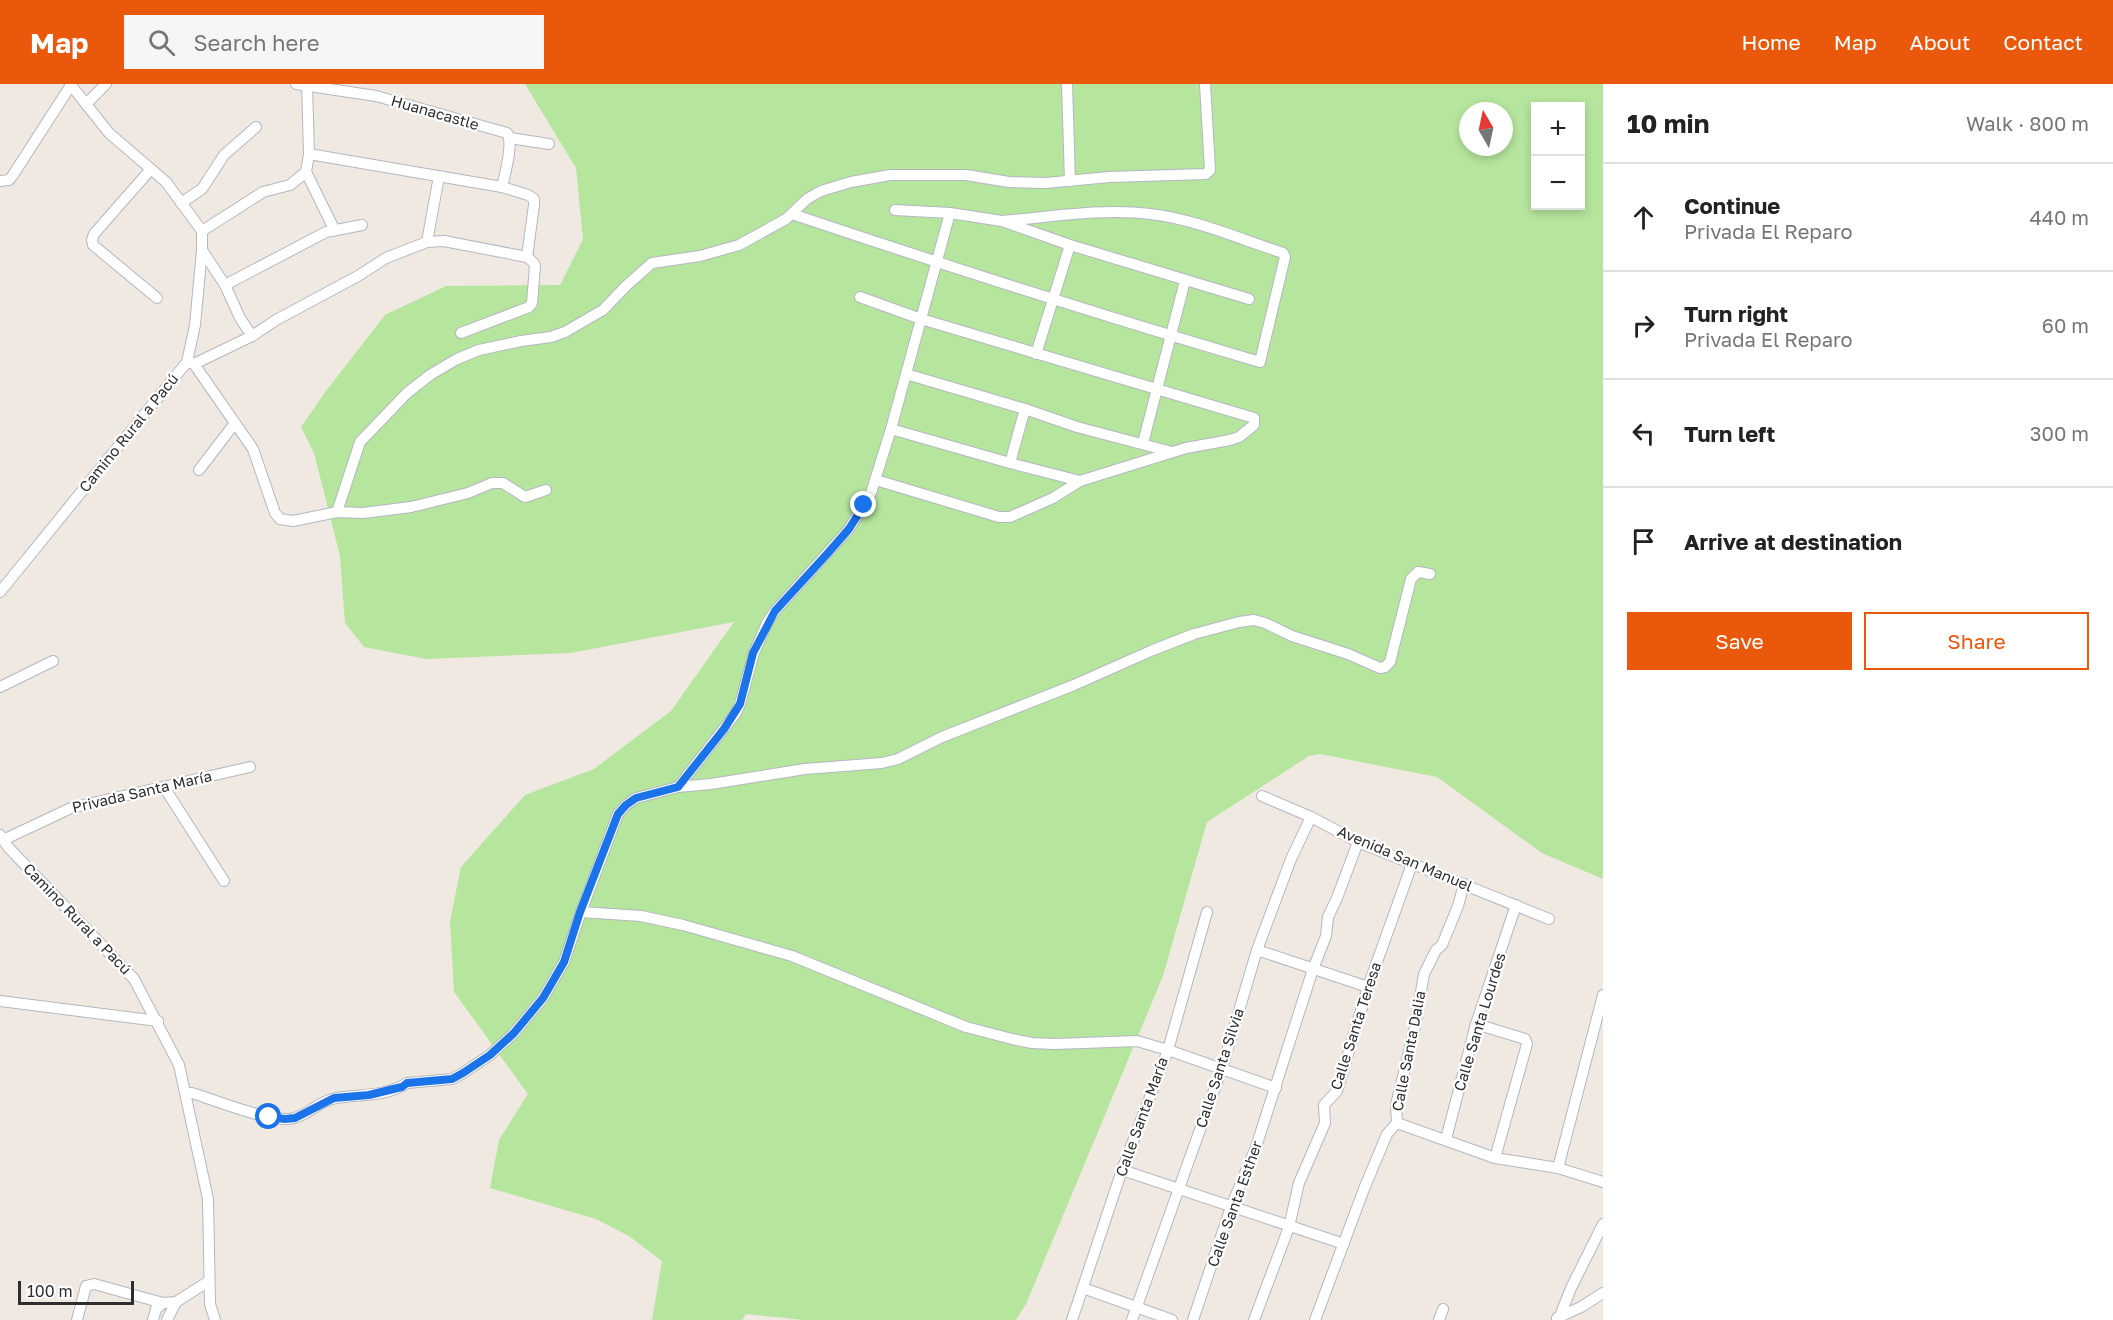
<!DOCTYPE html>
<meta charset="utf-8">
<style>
:root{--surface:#fff;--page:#f6f6f6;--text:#222;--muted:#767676;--line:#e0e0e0;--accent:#ea580c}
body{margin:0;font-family:"Golos Text",sans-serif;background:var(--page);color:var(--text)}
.controls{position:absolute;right:18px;top:18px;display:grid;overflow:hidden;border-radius:0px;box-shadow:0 3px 9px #0003}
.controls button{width:54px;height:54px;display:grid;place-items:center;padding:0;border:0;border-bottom:2px solid var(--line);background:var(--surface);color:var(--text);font:30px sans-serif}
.compass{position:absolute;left:1459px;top:18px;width:54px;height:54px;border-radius:50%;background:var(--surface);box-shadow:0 3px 9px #0003;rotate:351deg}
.scale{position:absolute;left:18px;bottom:15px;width:116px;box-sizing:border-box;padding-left:6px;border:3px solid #2e2e2e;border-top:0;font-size:16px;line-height:21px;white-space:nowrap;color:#2e2e2e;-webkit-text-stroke:4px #fff;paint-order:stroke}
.stop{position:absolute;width:18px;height:18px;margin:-14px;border:4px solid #1a73e8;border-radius:50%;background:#fff}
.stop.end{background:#1a73e8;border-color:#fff;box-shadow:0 2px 6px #0008}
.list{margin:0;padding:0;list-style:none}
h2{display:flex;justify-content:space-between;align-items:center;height:78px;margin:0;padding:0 24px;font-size:26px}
h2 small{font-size:20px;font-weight:400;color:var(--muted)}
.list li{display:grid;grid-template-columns:39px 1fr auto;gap:18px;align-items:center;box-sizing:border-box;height:108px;padding:0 24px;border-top:2px solid var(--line)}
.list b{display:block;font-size:22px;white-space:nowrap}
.list p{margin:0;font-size:20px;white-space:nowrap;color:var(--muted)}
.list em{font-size:20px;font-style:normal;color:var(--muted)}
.actions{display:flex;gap:12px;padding:18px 24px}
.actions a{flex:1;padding:14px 0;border:2px solid var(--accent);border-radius:0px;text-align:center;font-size:21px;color:var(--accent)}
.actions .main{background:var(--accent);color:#fff}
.icon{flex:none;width:33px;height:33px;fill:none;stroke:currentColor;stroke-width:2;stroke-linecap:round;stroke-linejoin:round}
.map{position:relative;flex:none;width:1603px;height:1236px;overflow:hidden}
header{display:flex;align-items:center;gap:36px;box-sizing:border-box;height:84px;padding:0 30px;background:var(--accent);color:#fff}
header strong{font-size:28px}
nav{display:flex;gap:33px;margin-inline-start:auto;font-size:21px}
.search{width:420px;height:54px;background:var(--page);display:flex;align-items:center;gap:15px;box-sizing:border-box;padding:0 21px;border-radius:0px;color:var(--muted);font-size:22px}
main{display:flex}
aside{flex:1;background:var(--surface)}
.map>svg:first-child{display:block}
.green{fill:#b6e59e;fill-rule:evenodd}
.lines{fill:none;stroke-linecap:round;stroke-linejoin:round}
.minor-casing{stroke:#b4b7c1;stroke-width:12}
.minor{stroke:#fff;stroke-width:10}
.route{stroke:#1a73e8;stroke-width:8}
.labels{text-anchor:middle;stroke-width:4.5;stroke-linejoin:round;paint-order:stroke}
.street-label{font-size:15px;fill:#2e2e2e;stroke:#fff}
</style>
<header>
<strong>Map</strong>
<div class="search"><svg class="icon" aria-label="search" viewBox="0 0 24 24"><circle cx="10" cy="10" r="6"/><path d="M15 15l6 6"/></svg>Search here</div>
<nav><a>Home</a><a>Map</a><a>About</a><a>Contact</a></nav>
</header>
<main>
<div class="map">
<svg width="1603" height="1236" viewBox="0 0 1603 1236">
<rect width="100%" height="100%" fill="#efe9e1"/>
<!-- green -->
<path class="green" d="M525,0H1603V795L1542,769L1437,693L1320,670L1309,672L1207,738L1163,892L1026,1220L1016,1236H805L746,1230L742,1236H652L662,1177L629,1152L596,1135L490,1104L499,1056L528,1010L454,908L450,837L461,783L525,711L594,685L671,627L734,538L570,569L426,575L364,563L345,539L340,472L314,369L301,343L326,307L385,231L446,202L560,201L583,155L576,84ZM1536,22H1580V122H1536ZM1468,27H1504V63H1468Z"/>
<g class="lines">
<!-- minor casing -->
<g class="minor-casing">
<g id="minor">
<path d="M296,0L376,12L507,49C514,60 505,89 502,103"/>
<polyline points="1067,0 1070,97"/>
<polyline points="86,20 106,0"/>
<polyline points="510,54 549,60"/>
<polyline points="309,70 502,103 528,111 534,115 534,121 527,173"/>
<polyline points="151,85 94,150 92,156 93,161 157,214"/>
<polyline points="306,88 334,145"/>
<polyline points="0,97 9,96 13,91 71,1"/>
<polyline points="181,119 202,105 224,71 256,43"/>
<polyline points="895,126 950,129 1002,137 1070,161 1249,215"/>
<path d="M792,130C947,182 1103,232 1260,278L1285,173L1283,169C1240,155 1195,135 1150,130C1101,124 1051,133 1002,137"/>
<polyline points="202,147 263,108 290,101 306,88 309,70 307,0"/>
<polyline points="427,158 439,92"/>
<polyline points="202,166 225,201 240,234 252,252"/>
<polyline points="225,201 326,148 362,141"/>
<polyline points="860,213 921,235 1254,334 1254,341 1239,353 1230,356 1186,364 1080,397 1053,414 1010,433 999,433 876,396"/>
<polyline points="1036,270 1070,161"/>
<polyline points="188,278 194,280 253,365 275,429 280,435 293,437 337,428 363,429 411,423 468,409 492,399 503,399 525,413 546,406"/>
<polyline points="194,280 252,252 276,236 358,192 386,174 427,158 444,157 527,173 533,178 535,182 532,219 529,223 461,249"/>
<polyline points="906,290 1025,325 1077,343 1172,368"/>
<polyline points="891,345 1010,379 1080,397"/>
<polyline points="1143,359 1185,197"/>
<polyline points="1010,379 1025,325"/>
<polyline points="199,386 235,339"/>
<polyline points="337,428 360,358 407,309 430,291 457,275 479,266 521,257 551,253 565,248 603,226 626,202 652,179 700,172 739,161 786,135 807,115 821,107 851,98 890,91 966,91 1009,98 1046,99 1109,93 1206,90 1210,86 1205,0"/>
<polyline points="0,508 187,278 195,241 202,166 202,147 166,98 109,49 70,0"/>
<polyline points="0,603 53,577"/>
<polyline points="164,703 224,797"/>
<polyline points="678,703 736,629 740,620 754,569 767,539 775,527 849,445 871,409 891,345 950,129"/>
<polyline points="1262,712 1311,733 1358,758 1549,835"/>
<polyline points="0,751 8,763 134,895 179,981 208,1115 210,1220 215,1236"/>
<polyline points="3,756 71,724 250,683"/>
<polyline points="581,828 641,832 683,841 792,872 966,943 1012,955 1032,959 1055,960 1137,957 1168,966 1276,1004"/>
<polyline points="1257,866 1368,903"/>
<polyline points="0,917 158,937"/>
<polyline points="1476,940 1525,955 1527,960 1495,1074"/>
<path d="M186,1009H192C215,1016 273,1040 294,1034C309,1030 321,1016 336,1014C359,1010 386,1013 407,999L452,995L463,989L490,971L514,949L543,914L564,878L581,828L618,730L626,721L636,714L678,703L711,700L805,685L882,679L898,675L942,653L1074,601L1153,566L1194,550L1239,538L1254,536L1265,539L1292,552L1348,570L1380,584L1385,583L1390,578L1411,495L1418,488L1430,490"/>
<polyline points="1397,1039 1495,1074 1558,1084 1603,1098"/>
<polyline points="1446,1055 1476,940 1516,821"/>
<polyline points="1558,1084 1603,911"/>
<polyline points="1122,1086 1344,1160"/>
<polyline points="1083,1204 1172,1236"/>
<polyline points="1560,1232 1571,1204 1603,1140"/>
<polyline points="1557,1234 1581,1223 1603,1209"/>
<polyline points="77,1236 86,1202 94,1200 163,1219"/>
<polyline points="153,1236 156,1225 163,1219 176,1218 209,1197"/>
<polyline points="167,1236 176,1218"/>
<polyline points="1072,1236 1122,1086 1168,966 1207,828"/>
<polyline points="1132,1236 1222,984 1257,866 1291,775 1311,733"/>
<polyline points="1193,1236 1231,1123 1256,1063 1313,885 1326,852 1328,833 1337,814 1358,758"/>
<polyline points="1254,1236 1289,1143 1299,1099 1325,1039 1324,1021 1337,1007 1368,903 1412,780"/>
<polyline points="1315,1236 1364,1105 1387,1050 1397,1039 1396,1021 1415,943 1424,890 1436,866 1442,861 1458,822 1464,800"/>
<polyline points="1439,1236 1443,1225"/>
</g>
</g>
<!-- minor -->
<use href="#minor" class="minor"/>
</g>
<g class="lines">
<!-- route -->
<polyline class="route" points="269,1033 285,1035 295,1034 334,1014 369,1011 402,1003 407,999 452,995 463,989 490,971 514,949 543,914 564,878 580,828 618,730 626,721 636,714 678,703 724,645 740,620 753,569 775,527 828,469 849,445 864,421"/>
</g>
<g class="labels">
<!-- street labels -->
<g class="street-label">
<text transform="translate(435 29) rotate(16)" y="5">Huanacastle</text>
<text transform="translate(129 349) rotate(-51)" y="5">Camino Rural a Pacú</text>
<text transform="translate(142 708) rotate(-13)" y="5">Privada Santa María</text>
<text transform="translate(1405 775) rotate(23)" y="5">Avenida San Manuel</text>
<text transform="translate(77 835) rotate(46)" y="5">Camino Rural a Pacú</text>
<text transform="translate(1480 938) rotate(-73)" y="5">Calle Santa Lourdes</text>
<text transform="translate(1356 942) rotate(-72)" y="5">Calle Santa Teresa</text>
<text transform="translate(1409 967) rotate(-79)" y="5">Calle Santa Dalia</text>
<text transform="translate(1220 984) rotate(-72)" y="5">Calle Santa Silvia</text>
<text transform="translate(1142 1033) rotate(-70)" y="5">Calle Santa María</text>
<text transform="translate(1235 1120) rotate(-70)" y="5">Calle Santa Esther</text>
</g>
</g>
</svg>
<div class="controls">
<button>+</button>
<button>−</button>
</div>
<svg class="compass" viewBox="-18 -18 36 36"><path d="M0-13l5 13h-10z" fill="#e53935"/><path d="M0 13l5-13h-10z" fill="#767676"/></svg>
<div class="scale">100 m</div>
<div class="stop" style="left:269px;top:1033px"></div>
<div class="stop end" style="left:864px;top:421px"></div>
</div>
<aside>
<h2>10 min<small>Walk · 800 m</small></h2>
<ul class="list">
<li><svg class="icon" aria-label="ahead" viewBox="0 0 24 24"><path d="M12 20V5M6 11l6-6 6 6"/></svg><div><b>Continue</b><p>Privada El Reparo</p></div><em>440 m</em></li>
<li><svg class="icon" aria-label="right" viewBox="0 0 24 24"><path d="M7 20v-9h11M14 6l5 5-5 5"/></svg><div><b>Turn right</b><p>Privada El Reparo</p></div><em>60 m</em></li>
<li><svg class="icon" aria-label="left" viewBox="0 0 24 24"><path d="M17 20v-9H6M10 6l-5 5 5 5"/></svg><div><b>Turn left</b></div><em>300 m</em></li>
<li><svg class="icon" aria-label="arrive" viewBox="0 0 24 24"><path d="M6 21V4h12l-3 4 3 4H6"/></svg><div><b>Arrive at destination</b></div></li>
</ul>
<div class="actions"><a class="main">Save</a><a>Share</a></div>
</aside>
</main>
